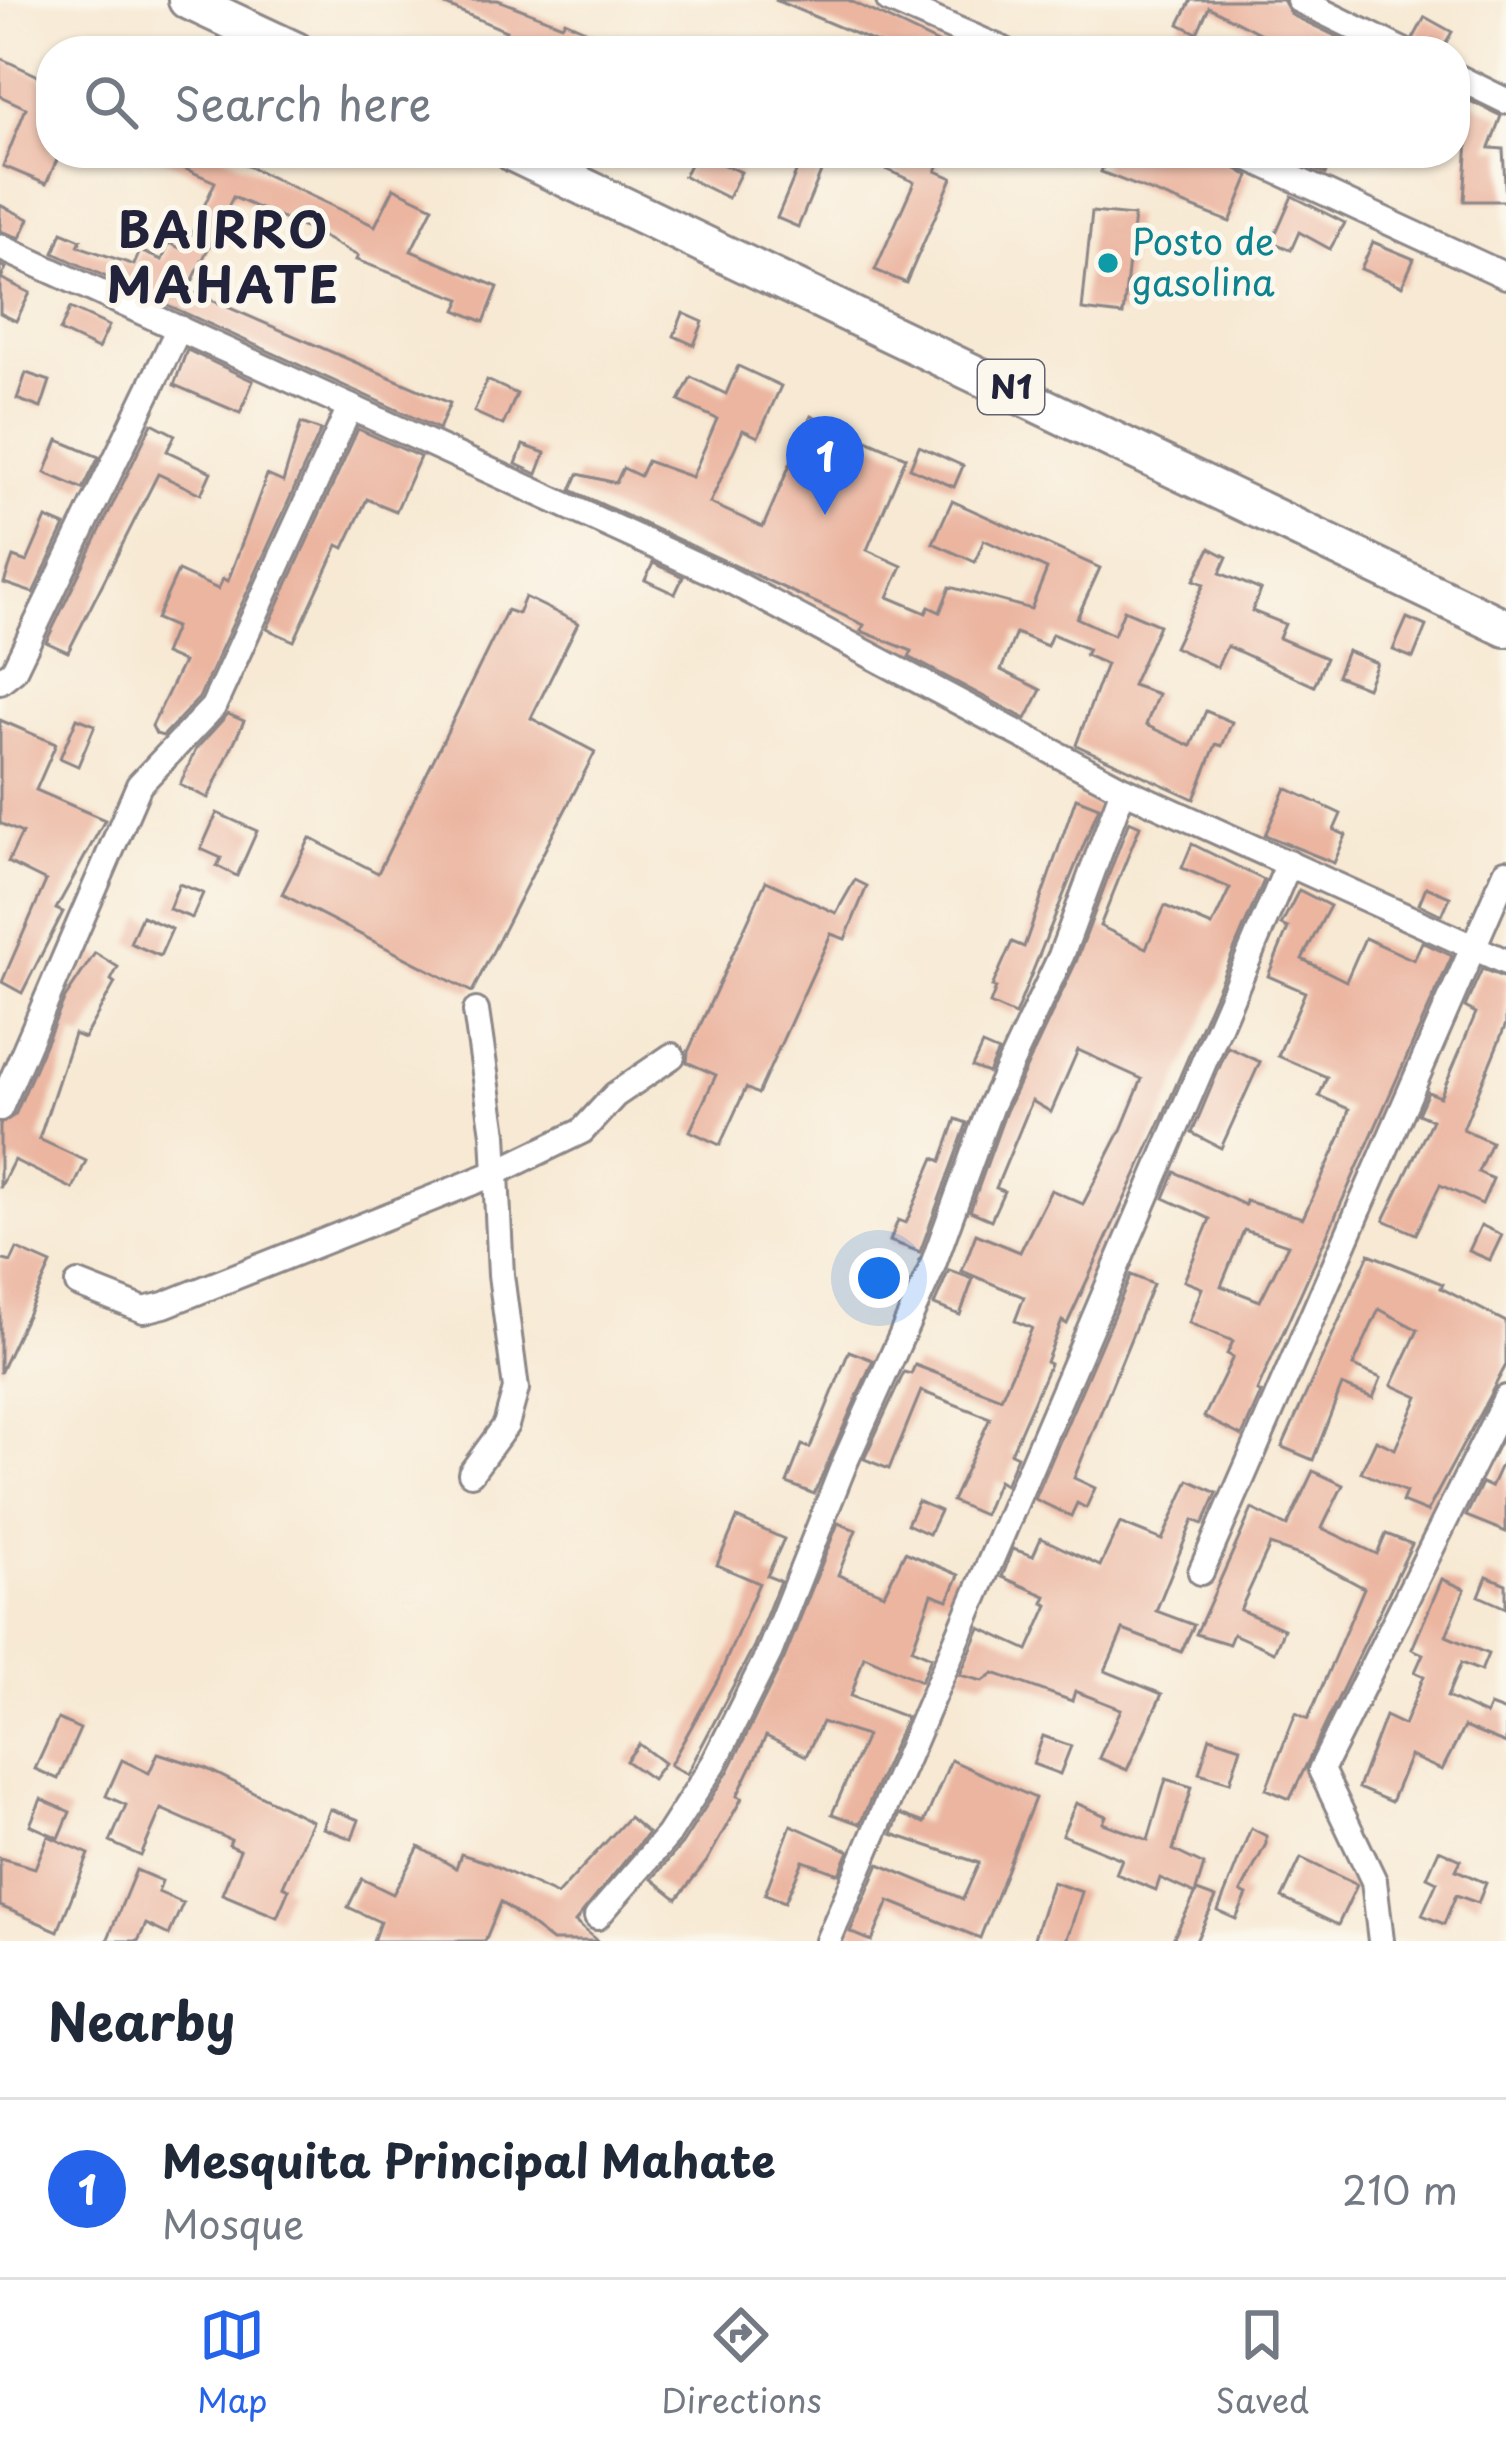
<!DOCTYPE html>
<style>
:root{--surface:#fff;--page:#f6f6f7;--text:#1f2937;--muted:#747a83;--line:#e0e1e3;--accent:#2563eb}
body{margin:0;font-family:"Playpen Sans",sans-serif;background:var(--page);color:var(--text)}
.you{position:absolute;left:879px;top:1278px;width:42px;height:42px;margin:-30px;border:9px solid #fff;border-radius:50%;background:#1a73e8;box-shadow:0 0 0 18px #1a73e833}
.badge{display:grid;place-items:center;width:78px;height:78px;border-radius:50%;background:var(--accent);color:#fff;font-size:39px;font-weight:700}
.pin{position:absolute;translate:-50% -99px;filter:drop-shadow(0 3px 6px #0008)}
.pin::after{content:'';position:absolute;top:63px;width:42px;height:36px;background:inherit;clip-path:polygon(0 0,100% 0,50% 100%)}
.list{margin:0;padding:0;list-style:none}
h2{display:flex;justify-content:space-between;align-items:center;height:156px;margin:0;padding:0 48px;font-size:51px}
h2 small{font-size:39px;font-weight:400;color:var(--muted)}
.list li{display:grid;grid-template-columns:78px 1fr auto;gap:36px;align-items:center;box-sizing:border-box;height:180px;padding:0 48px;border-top:3px solid var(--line)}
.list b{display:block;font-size:45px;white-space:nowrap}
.list p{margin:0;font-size:39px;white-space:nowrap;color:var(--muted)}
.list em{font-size:39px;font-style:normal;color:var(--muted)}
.icon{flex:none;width:66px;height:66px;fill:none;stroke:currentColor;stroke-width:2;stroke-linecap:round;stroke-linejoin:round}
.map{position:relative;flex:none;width:1506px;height:1941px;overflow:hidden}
.search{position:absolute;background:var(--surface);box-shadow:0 3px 9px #0004;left:36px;right:36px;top:36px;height:132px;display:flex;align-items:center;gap:30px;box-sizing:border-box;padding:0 42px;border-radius:48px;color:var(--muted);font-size:45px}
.sheet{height:336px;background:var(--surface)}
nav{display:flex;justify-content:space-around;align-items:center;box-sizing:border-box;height:168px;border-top:3px solid var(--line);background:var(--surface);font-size:33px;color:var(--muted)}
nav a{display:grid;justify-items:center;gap:6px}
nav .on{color:var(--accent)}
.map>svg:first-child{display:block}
.building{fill:#ebb5a0;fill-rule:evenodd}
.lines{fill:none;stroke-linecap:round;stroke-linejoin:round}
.minor-casing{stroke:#8c8687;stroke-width:30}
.highway-casing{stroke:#8c8687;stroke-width:42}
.minor{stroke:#fff;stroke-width:24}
.highway{stroke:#fff;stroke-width:36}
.culture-dot{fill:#0f9aa8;stroke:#fbf7ec;stroke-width:4.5}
.labels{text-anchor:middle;stroke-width:10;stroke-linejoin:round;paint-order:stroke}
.shield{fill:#fbf7ec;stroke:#636270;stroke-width:3}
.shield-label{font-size:33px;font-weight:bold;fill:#22223b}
.culture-label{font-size:36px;fill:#0d838f;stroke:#fbf7ec;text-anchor:start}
.district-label{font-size:48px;font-weight:bold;letter-spacing:3px;fill:#22223b;stroke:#fbf7ec}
</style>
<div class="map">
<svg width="1506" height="1941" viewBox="0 0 1506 1941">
<rect width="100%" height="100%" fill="#fbf7ec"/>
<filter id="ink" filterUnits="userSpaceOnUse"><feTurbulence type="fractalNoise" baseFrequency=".00833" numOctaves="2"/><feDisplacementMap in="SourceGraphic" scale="24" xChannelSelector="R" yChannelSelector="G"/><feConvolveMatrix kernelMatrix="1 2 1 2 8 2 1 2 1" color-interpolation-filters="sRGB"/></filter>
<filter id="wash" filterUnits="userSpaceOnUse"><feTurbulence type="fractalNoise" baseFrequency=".004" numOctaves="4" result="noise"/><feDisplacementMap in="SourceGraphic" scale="48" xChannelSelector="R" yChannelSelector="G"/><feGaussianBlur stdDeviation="2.7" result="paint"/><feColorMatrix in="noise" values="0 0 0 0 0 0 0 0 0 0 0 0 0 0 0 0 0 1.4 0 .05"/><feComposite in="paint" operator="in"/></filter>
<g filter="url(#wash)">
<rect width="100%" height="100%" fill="#f7e9d3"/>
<g id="blocks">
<!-- building -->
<g class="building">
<polygon points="434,0 498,0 562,25 565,21 632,51 497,51 506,31"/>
<polygon points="775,0 848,0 955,51 896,51"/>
<polygon points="1191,0 1283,0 1292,15 1352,44 1348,51 1294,51 1209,7 1197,33 1179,24"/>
<polygon points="1425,17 1452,32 1441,51 1419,51 1413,39"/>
<polygon points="0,58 51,82 51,153 60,153 46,184 3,166 26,108 0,96"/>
<polygon points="1455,94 1501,116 1489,148 1503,149 1506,201 1464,201 1469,124 1455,117"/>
<polygon points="149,153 220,153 375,226 394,188 433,207 411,251 498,287 484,322 456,310 461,299 356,260 358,256 314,232 233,197 188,290 450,403 439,429 54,253 62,232 81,240 78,246 134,265 140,251 162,260 169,243 184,250 215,182"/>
<polygon points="696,153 741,172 728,198 684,176"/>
<polygon points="758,153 829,153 798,227 777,218 797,170"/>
<polygon points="888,153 944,153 936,171 952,178 906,283 875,270 914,182 881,167"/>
<polygon points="1108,153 1223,153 1226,163 1249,176 1230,222 1101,172"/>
<polygon points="1278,153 1334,153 1325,174"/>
<polygon points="1292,196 1345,223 1330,249 1299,232 1291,250 1272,242"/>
<polygon points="0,205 29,219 20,238 0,231"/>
<polygon points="1092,212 1134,216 1123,315 1082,310"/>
<polygon points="1373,242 1414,259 1402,286 1361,269"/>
<polygon points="0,265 6,268 1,278 30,293 16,321 0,313"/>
<polygon points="70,308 109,326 98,349 60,331"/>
<polygon points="683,313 703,322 694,345 674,336"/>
<polygon points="187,350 253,381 240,413 174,385"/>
<polygon points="738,366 781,386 758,437 743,430 710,503 763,527 811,416 906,457 867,550 902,566 888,597 926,613 929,607 940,612 950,587 1031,609 1047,569 984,540 975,562 933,543 952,501 1100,568 1077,618 1114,635 1124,610 1159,625 1132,685 1158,694 1146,725 1191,746 1206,711 1232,722 1222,746 1216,744 1194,799 1076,745 1106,664 1085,655 1088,649 1052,634 1047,646 1016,633 1001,670 1041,690 1026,719 909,657 912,651 861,631 864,625 571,490 578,474 616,483 623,468 640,476 647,461 692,477 717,419 679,401 691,377 726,394"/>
<polygon points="26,373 50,381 41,408 17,399"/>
<polygon points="487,380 517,394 503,425 474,412"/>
<polygon points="152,423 175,435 167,451 211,472 201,494 158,474 68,652 46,642"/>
<polygon points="301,423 321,430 199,698 163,736 156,734 152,726 183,662 164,654 175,627 156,619 178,571 218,589 223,579 228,581 267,475 283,482"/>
<polygon points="358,429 420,457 396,511 367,499 344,548 338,545 294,641 267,629"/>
<polygon points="58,440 99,457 83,489 45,473"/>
<polygon points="523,445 545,453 537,474 516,464"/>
<polygon points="919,446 963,466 954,487 910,468"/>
<polygon points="46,518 65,526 33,593 4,583 13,557 27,562"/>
<polygon points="1210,548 1227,557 1220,573 1261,590 1252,611 1285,624 1279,638 1326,658 1314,686 1227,646 1217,667 1174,647 1204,584 1194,580"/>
<polygon points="653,563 683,577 675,594 645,580"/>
<polygon points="525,597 578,623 531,718 595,752 472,992 282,894 310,838 378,873 507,610 518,614"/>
<polygon points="1407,618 1426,626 1413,658 1393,650"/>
<polygon points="1347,651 1377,663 1367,688 1337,676"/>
<polygon points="228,714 244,721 208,798 180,785 196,749"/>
<polygon points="77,718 95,725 78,766 60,758"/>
<polygon points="0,720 56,744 36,790 105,820 56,909 63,912 22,993 2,982 46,881 8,862 22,833 0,823"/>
<polygon points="1286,788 1341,814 1334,830 1346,835 1334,863 1265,835"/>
<polygon points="1076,798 1099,807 1015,1015 990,1004 996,988 992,987 1012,942 1024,947"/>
<polygon points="217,813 257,831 237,876 217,866 221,858 201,849"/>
<polygon points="1129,821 1140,826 1100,926 1146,948 1165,906 1212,926 1230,888 1182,868 1192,844 1264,880 1162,1118 1067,1324 1062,1321 1046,1362 1050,1364 1011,1453 1017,1456 1005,1485 998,1481 984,1515 952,1501 990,1418 921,1391 889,1469 864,1459 904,1372 911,1374 915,1365 1001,1398 1032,1328 1015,1321 1024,1297 962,1271 976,1234 1020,1252 1051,1190 1083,1204 1121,1130 1142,1079 1078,1050 1051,1112 1032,1101 996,1188 1004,1191 991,1220 970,1211 1006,1111 1076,962"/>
<polygon points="855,880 867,886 845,939 831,934 758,1094 746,1088 720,1145 690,1131 716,1075 687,1062 688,1052 766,881 836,913"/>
<polygon points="179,884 203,893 192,918 169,909"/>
<polygon points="1426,887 1450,897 1442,915 1419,904"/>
<path d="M1299,890L1330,906L1302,959L1346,981L1365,938L1414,960L1422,942L1452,956L1257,1391L1261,1393L1242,1436L1204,1417L1233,1357L1227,1354L1233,1341L1189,1323L1202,1288L1184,1281L1210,1219L1164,1198L1175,1172L1245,1205L1246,1201L1303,1218L1341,1136L1349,1109L1319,1096L1327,1077L1278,1056L1305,992L1268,976L1288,928L1281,925ZM1244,1230L1288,1245L1260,1301L1221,1286Z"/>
<polygon points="142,916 172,929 160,956 130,943"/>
<polygon points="95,953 118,967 111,980 115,983 84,1038 74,1034 39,1139 86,1161 73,1189 14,1160 0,1188 0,1124 15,1115 65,998"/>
<polygon points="1482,969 1506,978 1506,1024 1463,1129 1491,1142 1478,1172 1493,1179 1482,1204 1440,1185 1416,1234 1384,1220 1432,1120 1418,1114 1428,1092 1440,1097 1476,1013 1465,1007"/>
<polygon points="982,1045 998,1052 988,1073 972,1067"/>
<polygon points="1228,1047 1260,1062 1221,1148 1192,1133"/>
<polygon points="956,1119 967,1123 920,1252 890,1241 898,1220 906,1223 934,1158 941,1161"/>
<polygon points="1481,1225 1502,1235 1490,1260 1469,1251"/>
<polygon points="17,1249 51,1264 0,1373 0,1259 11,1262"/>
<polygon points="1369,1254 1443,1284 1441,1288 1506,1322 1506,1365 1427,1512 1402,1502 1406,1492 1361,1472 1376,1440 1395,1449 1418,1397 1392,1385 1418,1330 1379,1309 1353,1366 1381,1378 1373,1398 1342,1385 1313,1460 1282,1447"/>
<polygon points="949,1270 973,1279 960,1315 934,1305"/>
<polygon points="1131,1275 1153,1284 1074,1478 1095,1488 1086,1508 1077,1503 1071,1516 1035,1499"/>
<polygon points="849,1351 873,1360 814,1494 787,1483 802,1445 810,1448"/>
<polygon points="1506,1454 1506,1532 1466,1516 1482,1483 1491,1487"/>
<polygon points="1313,1471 1343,1485 1322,1528 1377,1554 1386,1534 1412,1544 1290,1799 1266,1789 1296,1713 1308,1719 1364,1588 1308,1558 1270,1545 1240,1610 1284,1629 1274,1652 1233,1634 1229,1644 1196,1634 1252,1509 1287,1526"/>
<polygon points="1189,1480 1217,1493 1203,1524 1193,1520 1156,1611 1194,1625 1181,1652 1123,1630 1105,1671 1162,1694 1127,1770 1099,1758 1121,1709 1075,1691 1072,1701 994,1673 983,1681 960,1675 980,1628 1028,1650 1048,1605 1043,1603 1046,1596 1002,1577 1013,1549 1033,1556 1041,1538 1100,1566 1120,1523 1162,1540"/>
<polygon points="918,1501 940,1511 929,1534 907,1524"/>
<polygon points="737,1518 784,1539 767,1576 780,1581 754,1646 687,1774 670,1765 718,1679 759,1583 717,1565"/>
<polygon points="838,1523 856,1530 838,1575 884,1594 905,1552 959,1575 948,1600 932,1594 912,1649 931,1657 921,1681 864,1656 851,1696 906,1717 860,1824 832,1814 866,1736 822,1722 806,1756 766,1736 737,1796 742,1798 707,1861 677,1899 652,1879 682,1844 729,1770 784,1659"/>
<polygon points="1487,1576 1506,1584 1506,1608 1479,1596"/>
<polygon points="1442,1579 1465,1589 1446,1636 1488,1654 1481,1671 1461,1663 1447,1697 1486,1715 1490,1706 1506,1712 1506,1744 1464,1727 1442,1770 1410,1756 1391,1802 1358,1788 1385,1716 1404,1725 1424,1676 1415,1672 1423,1654 1412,1649"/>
<polygon points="58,1719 80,1729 58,1779 35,1769"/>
<polygon points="1043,1736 1071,1746 1060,1774 1033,1764"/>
<polygon points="1210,1737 1241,1747 1230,1782 1199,1773"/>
<polygon points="639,1744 664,1763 652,1779 626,1761"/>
<polygon points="158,1753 205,1768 312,1821 283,1886 289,1889 277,1917 222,1894 240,1850 229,1845 231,1840 161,1809 141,1856 110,1842 126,1805 106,1796 122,1760 149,1773"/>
<polygon points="951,1760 1035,1798 980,1938 889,1901 872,1941 850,1932 879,1864 963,1899 979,1863 892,1834 900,1814 924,1823"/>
<polygon points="1166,1779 1192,1787 1173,1850 1204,1865 1195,1894 1160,1878 1156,1890 1116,1874 1122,1859 1062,1835 1076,1803 1106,1816 1103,1823 1148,1840"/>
<polygon points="41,1799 70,1812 59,1838 30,1825"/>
<polygon points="330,1809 359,1820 352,1839 323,1828"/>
<polygon points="629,1817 648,1833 575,1922 598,1941 552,1941 501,1902 485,1941 373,1941 380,1922 348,1907 362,1879 393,1894 419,1847 456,1868 461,1854 489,1863 557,1895"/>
<polygon points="791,1825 849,1851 839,1874 803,1861 785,1902 765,1894"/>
<polygon points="1251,1828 1266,1836 1266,1844 1241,1892 1247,1895 1236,1919 1218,1911"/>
<polygon points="48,1836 89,1854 58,1931 0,1906 0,1858 35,1868"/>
<polygon points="1439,1850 1461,1860 1456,1870 1486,1883 1478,1903 1456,1895 1444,1924 1422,1915 1437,1882 1427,1877"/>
<polygon points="1301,1858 1357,1885 1338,1925 1282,1898"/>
<polygon points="136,1870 162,1881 158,1892 183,1903 169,1935 146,1924 138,1941 107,1941"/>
<polygon points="1052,1882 1082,1892 1072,1924 1066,1941 1033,1941"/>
<polygon points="1197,1891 1216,1898 1196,1941 1172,1941"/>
</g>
</g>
</g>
<g filter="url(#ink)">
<use href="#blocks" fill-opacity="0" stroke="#8c8687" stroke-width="3"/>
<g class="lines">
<!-- minor casing -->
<g class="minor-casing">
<g id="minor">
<polyline points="889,0 1006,51"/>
<polyline points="1299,0 1403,51"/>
<polyline points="1455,76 1506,101"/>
<polyline points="1239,153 1506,276"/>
<polyline points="0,247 727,579 1123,789 1506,962"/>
<polyline points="0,681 14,670 179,328"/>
<polyline points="0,1108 139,785 213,707 350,407"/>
<polyline points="78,1284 144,1310 164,1305 493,1174 582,1131 615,1095 672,1056"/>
<polyline points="471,1473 506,1425 516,1389 501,1275 494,1134 476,1011"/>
<polyline points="1201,1572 1506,872"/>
<polyline points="597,1917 668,1835 714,1763 769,1653 845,1462 931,1270 991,1105 1061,956 1123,789"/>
<polyline points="828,1941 1289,863"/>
<polyline points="1381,1941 1374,1881 1321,1770 1506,1398"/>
</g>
</g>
<!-- highway casing -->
<g class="highway-casing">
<g id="highway">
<polyline points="187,0 296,51"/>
<polyline points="513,153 1506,628"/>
</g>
</g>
<!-- minor -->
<use href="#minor" class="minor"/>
<!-- highway -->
<use href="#highway" class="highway"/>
</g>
</g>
<!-- markers -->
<circle class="culture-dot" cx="1108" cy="263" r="12"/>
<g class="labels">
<!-- shield labels -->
<rect class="shield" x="978" y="360" width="66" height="54" rx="9"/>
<g class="shield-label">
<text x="1011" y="399">N1</text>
</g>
<!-- culture labels -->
<g class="culture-label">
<text x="1132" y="255">Posto de<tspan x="1132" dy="41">gasolina</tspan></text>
</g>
<!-- district labels -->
<g class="district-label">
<text x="224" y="248">BAIRRO<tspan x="224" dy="55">MAHATE</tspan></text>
</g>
</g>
</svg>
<div class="you"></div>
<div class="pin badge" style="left:825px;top:515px">1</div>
<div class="search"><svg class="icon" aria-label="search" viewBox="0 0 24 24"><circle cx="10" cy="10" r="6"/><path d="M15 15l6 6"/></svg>Search here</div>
</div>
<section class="sheet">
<h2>Nearby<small></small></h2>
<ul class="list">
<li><span class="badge">1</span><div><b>Mesquita Principal Mahate</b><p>Mosque</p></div><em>210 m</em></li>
</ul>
</section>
<nav>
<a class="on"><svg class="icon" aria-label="map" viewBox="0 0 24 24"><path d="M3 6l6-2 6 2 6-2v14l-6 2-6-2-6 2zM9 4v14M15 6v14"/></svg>Map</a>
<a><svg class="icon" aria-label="directions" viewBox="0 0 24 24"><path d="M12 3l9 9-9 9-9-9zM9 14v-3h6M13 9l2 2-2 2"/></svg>Directions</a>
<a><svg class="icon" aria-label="saved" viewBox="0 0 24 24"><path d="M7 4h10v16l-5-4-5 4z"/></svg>Saved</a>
</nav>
